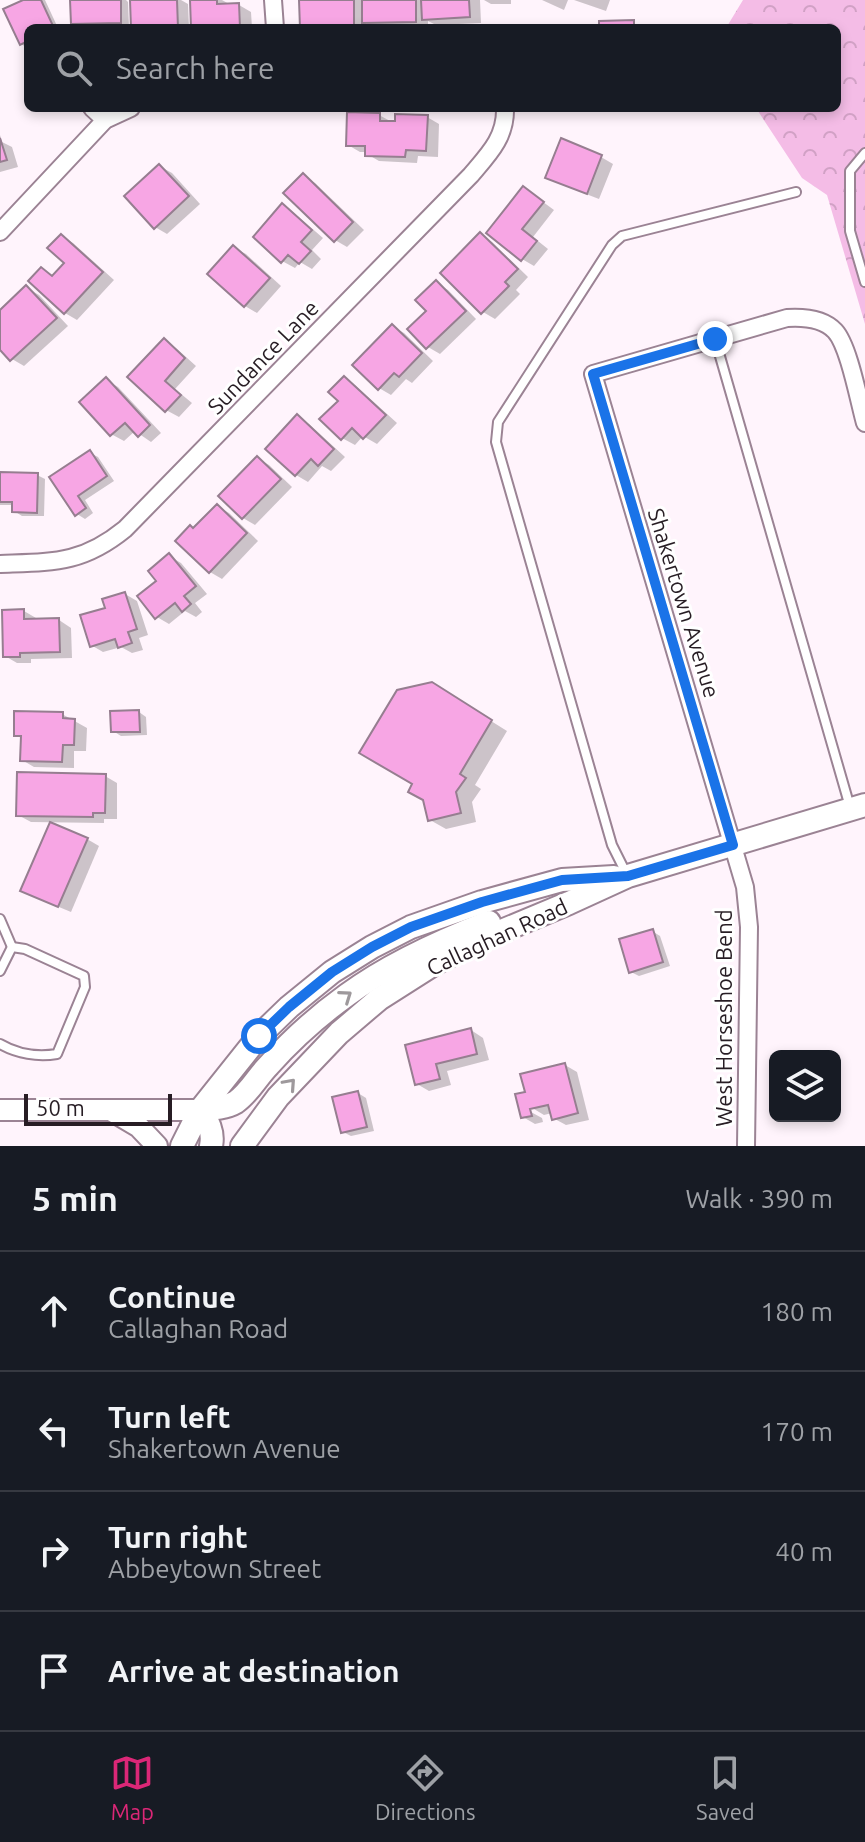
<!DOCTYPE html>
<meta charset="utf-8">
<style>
:root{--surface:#171b24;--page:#242831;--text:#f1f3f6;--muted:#9ea1a6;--line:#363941;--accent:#db2777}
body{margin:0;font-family:Ubuntu,sans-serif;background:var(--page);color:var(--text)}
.controls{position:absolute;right:24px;bottom:24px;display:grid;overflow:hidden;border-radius:12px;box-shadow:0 4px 12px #0003}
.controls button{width:72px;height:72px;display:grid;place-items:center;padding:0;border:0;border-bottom:2px solid var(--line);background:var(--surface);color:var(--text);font:40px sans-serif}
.scale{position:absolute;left:24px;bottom:20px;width:148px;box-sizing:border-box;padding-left:8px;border:4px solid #271d24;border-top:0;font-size:22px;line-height:28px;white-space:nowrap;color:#271d24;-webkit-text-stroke:6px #fff;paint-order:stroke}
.stop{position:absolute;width:24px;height:24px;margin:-18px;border:6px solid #1a73e8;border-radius:50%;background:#fff}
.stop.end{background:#1a73e8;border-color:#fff;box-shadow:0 2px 8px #0008}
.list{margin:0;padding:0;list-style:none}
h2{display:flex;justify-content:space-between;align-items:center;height:104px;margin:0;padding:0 32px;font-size:34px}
h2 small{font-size:26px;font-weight:400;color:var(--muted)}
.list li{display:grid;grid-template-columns:52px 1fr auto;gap:24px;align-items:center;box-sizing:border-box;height:120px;padding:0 32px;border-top:2px solid var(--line)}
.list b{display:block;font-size:30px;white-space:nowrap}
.list p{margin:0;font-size:26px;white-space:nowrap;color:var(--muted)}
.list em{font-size:26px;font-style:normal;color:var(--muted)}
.icon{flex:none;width:44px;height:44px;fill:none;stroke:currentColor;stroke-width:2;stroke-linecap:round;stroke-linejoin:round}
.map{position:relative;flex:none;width:865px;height:1146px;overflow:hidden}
.search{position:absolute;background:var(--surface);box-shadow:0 4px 12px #0003;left:24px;right:24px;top:24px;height:88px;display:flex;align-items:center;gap:20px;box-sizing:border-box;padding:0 28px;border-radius:12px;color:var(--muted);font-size:30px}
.sheet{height:584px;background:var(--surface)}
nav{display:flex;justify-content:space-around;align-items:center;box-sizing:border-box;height:112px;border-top:2px solid var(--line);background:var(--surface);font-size:22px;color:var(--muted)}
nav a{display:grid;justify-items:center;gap:4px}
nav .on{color:var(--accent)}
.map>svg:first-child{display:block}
.park{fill:url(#park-crowns)}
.shadow{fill:#0003}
.building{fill:#f7a6e4;stroke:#967e90;stroke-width:2}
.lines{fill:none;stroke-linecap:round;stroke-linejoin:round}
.service-casing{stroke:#9b8394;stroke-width:12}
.minor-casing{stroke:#9b8394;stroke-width:20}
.tertiary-casing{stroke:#9b8394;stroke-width:24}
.secondary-casing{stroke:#9b8394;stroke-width:26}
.service{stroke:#fff;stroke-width:8}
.minor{stroke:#fff;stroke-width:16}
.tertiary{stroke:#fff;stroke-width:20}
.secondary{stroke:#fff;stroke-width:22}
.oneway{stroke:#9e999c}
.route{stroke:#1a73e8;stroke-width:10}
.labels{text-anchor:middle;stroke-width:6;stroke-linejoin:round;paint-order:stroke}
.street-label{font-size:22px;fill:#271d24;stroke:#fff}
</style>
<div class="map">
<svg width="865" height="1146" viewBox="0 0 865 1146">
<defs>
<pattern id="park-crowns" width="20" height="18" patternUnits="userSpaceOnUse" patternTransform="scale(2)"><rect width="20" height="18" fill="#f4bce6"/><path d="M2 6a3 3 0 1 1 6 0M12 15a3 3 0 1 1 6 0" fill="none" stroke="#d1a1c5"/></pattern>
</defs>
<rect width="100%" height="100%" fill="#fff4fc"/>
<!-- park -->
<polygon class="park" points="743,0 865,0 865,324 827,195 802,178 756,108 837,108 837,28 726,28"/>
<!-- shadow -->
<g class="shadow">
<polygon points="28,0 45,0 58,28 28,28 28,48 21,44"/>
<polygon points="72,0 126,0 128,2 129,27 80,27 73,23"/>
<polygon points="132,0 181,0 188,4 189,28 133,28"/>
<polygon points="192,0 222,0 229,4 239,5 251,12 252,28 193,28"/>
<polygon points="301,0 480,0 481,23 436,25 428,21 428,27 375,28 366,23 366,28 304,28 302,27"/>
<polygon points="484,0 511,0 511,4 491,4"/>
<polygon points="542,0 568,0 564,10"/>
<polygon points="574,0 610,0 606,11"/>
<polygon points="379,115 392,122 427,117 439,124 438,157 418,156 417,163 379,161 367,154 367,152 360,152 348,145"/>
<polygon points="0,135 2,142 12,147 18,167 0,172"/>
<polygon points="601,157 613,164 599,199 560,184 548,177"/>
<polygon points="159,166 172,173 200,204 167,234 155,227"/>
<polygon points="303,176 315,183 364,230 347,247 335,240"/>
<polygon points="524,188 554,210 533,237 548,249 534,266 522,259 489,232"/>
<polygon points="282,206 294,213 323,238 312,250 321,259 312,269 300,262 295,268 282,261"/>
<polygon points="480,235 492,242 528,277 516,290 520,294 495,319 483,312"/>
<polygon points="61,236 73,243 114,280 77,320 65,313 42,269 54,276 67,263"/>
<polygon points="234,248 246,254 281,286 257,313 245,306"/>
<polygon points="436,283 448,290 476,319 440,354 428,347 428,312"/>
<polygon points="27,288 39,295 68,326 24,366 12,359 0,347 0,313"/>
<polygon points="392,326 404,333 433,361 412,383 406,379 391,395 379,388"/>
<polygon points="164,341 176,348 196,366 175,389 192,403 179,417 166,410 130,377"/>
<polygon points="344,378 356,386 397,423 377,444 363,436 355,445 342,438 340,400"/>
<polygon points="106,380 118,387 161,433 151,442 135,431 124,441 111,434"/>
<polygon points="297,417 309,424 345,457 331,471 322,466 308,482 296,475"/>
<polygon points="90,453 98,457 114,481 85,500 93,513 85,519 77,514 52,478"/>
<polygon points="257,458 269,465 292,487 255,525 243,518"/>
<polygon points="0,474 37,475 45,479 44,516 22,516 14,511 14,505 0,505"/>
<polygon points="217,506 229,513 258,541 222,579 210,572 194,530"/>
<polygon points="169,556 181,563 207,594 195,603 202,612 196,617 185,611 169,624 157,617 159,581"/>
<polygon points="125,594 137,601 148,635 139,638 143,650 132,653 121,647 103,652 91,645 108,609"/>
<polygon points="24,611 36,618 36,621 59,620 71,628 72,658 31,659 31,663 17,663 5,656"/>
<polygon points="448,694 507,731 475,785 481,789 472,802 476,822 446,829 430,820 425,800 415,783"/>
<polygon points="139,712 146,717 147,735 121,736 113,731"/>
<polygon points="62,714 87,728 86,751 74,751 74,768 34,767 22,760 23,739 16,735"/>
<polygon points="105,776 117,783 117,819 104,819 104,823 31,822 18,815"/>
<polygon points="87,839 99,846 71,912 35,897"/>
<polygon points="652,931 660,936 670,966 639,976 631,972"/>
<polygon points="471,1030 483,1038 489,1060 447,1071 451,1085 429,1091 417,1084 408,1047"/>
<polygon points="565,1065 577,1072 589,1120 566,1125 553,1118 552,1113 544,1115 529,1106 529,1111 542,1118 543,1122 535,1124 523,1117 527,1094"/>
<polygon points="358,1093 366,1098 374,1131 351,1136 343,1132"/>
</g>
<!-- building -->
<g class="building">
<polygon points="23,0 41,0 54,28 28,28 28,41 20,45 3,9"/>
<polygon points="70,0 121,0 121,23 71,24"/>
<polygon points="130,0 177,0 178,28 131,28"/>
<polygon points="190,0 217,0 217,4 239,3 240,28 191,28"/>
<polygon points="299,0 354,0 354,27 300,28"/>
<polygon points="362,0 416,0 416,22 362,23"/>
<polygon points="421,0 469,0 470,17 422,20"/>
<polygon points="634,20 634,28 599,28 599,21"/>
<polygon points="347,112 380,113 380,121 395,121 395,114 428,115 426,151 406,150 405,157 365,156 365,146 346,146"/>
<polygon points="0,138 7,160 0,162"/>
<polygon points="561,138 602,155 587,194 545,178"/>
<polygon points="159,164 189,196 154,229 124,196"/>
<polygon points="303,173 353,222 334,242 283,193"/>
<polygon points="523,186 544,202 522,229 537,241 521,261 486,233"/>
<polygon points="282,203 312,230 301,242 311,251 299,264 288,255 281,263 253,237"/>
<polygon points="480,232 518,269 505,282 509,286 481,314 440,273"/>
<polygon points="61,234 103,272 64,314 28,281 41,267 52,276 64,263 47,248"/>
<polygon points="233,245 270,278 244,307 207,274"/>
<polygon points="436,280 466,311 426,349 407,329 426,311 415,300"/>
<polygon points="26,285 57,318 10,361 0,350 0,310"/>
<polygon points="392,324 422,353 399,377 394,373 378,390 352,365"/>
<polygon points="164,338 185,358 165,381 181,395 165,412 127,377"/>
<polygon points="344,376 386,415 363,439 352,428 341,440 319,419 338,401 328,392"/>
<polygon points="106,377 150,425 138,437 125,423 110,436 79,402"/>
<polygon points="297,414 334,449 318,466 311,459 295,476 265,449"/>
<polygon points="90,450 107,476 78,496 86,508 75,516 49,477"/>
<polygon points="257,456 281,479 242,519 218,496"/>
<polygon points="0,472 38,473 37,513 12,512 12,502 0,502"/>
<polygon points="217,504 247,533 209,573 175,541 190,525 193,528"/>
<polygon points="169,553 196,586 184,596 191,604 182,612 175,603 155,619 137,596 156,581 148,571"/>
<polygon points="125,592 137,629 128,632 132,643 118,648 115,639 90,647 80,615 105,608 102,599"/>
<polygon points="24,609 24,619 59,618 60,652 20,653 20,657 3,657 2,610"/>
<polygon points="432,682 492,720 460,774 466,778 456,792 461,813 428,821 423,800 408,792 412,784 359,753 397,690"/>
<polygon points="139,710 140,732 111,732 110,711"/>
<polygon points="14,711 63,712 63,718 75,719 74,745 63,745 62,762 20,761 21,736 14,736"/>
<polygon points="17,772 106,774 105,813 93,813 93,817 16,816"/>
<polygon points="50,822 88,838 58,907 20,891"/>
<polygon points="653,929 663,962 629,973 619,939"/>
<polygon points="471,1028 477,1054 436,1064 440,1079 415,1085 405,1045"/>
<polygon points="565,1063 578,1113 552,1120 548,1105 530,1109 532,1116 521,1118 515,1094 525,1092 520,1074"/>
<polygon points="358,1091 367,1127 341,1133 332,1097"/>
</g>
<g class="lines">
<!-- service casing -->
<g class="service-casing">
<g id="service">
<polyline points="865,153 850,171 850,231 865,282"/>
<polyline points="715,339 850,807"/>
<polyline points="627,875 612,845 496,442 498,422 612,245 622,236 796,192"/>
<polyline points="0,919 12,947"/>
<path d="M0,971L12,947L25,949L84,976L85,987L57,1054C38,1057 17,1054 0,1044"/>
</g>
</g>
<!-- minor casing -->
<g class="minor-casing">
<g id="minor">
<polyline points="273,0 275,28"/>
<polyline points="92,108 105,120"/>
<polyline points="0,232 105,120 131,108"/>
<path d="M0,564C53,562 82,564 125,529L471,175C489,154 506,137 505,108"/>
<path d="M746,1146L749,927L745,887L593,374L787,318C803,317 823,318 835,331C849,346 859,402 865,423"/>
</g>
</g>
<!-- tertiary casing -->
<g class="tertiary-casing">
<g id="tertiary">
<polyline points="0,1110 200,1110"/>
<polyline points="112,1111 139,1127 157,1146"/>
</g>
</g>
<!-- secondary casing -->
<g class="secondary-casing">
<g id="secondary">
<polyline points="182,1146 200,1110 259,1036 289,1007 332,972 372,947 411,927 482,902 562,880 614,877"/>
<path d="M211,1146C214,1132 208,1121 200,1110C212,1109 226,1108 236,1102C250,1092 257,1077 269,1065C292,1039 318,1016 347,995C389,964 440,941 489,922"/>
<polyline points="242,1146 278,1097 339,1033 379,999 434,964 480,940 569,903 628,876 865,805"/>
</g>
</g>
<!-- service -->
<use href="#service" class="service"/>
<!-- minor -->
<use href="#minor" class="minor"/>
<!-- tertiary -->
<use href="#tertiary" class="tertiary"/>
<!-- secondary -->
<use href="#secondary" class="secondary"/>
</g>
<!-- one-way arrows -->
<defs><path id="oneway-chevron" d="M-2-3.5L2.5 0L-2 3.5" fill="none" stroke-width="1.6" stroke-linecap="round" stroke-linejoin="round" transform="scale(2)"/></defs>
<g class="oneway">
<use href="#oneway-chevron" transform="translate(346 996) rotate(-35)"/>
<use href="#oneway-chevron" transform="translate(290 1084) rotate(-48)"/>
</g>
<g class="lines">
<!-- route -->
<polyline class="route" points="259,1036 289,1007 332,972 372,947 411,927 482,902 562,880 628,876 733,845 593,374 715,339"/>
</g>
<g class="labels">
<!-- street labels -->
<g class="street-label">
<text transform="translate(263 357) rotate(-46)" y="8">Sundance Lane</text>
<text transform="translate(684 603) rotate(73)" y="8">Shakertown Avenue</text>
<text transform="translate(497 937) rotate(-25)" y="8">Callaghan Road</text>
<text transform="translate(724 1018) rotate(-90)" y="8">West Horseshoe Bend</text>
</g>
</g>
</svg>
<div class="controls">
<button><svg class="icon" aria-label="layers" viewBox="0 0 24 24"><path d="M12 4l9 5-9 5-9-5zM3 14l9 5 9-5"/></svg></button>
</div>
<div class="scale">50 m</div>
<div class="stop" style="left:259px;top:1036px"></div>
<div class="stop end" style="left:715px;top:339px"></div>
<div class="search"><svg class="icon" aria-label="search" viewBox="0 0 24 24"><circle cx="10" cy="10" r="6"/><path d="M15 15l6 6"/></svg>Search here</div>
</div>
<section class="sheet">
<h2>5 min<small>Walk · 390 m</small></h2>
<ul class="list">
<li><svg class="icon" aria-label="ahead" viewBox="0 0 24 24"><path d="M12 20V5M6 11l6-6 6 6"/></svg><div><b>Continue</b><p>Callaghan Road</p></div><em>180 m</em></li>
<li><svg class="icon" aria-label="left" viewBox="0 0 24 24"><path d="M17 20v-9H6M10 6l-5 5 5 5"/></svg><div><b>Turn left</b><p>Shakertown Avenue</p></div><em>170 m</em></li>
<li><svg class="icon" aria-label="right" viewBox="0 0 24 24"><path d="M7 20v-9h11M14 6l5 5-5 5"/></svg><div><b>Turn right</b><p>Abbeytown Street</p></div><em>40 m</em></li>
<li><svg class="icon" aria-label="arrive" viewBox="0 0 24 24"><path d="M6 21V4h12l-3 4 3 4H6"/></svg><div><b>Arrive at destination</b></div></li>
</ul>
</section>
<nav>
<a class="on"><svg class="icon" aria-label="map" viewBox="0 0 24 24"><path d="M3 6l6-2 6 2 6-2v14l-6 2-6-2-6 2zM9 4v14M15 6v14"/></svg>Map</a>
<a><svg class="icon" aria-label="directions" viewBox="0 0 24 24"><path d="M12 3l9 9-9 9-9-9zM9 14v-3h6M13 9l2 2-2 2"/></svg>Directions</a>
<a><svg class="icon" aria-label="saved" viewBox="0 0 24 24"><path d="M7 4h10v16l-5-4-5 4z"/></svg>Saved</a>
</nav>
